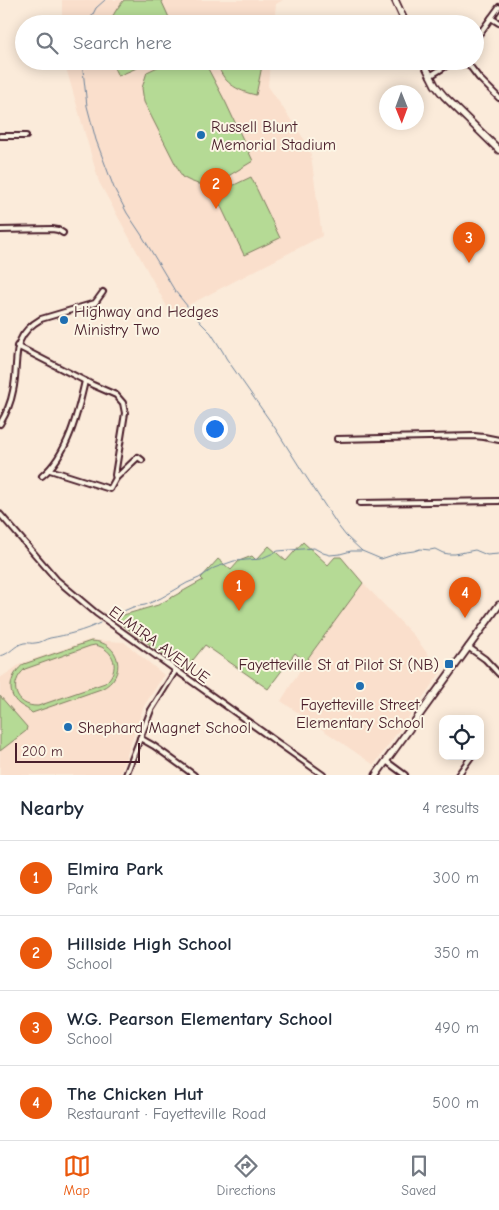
<!DOCTYPE html>
<meta charset="utf-8">
<style>
:root{--surface:#fff;--page:#f6f6f7;--text:#1f2937;--muted:#747a83;--line:#e0e1e3;--accent:#ea580c}
body{margin:0;font-family:"Comic Neue",sans-serif;background:var(--page);color:var(--text)}
.controls{position:absolute;right:15px;bottom:15px;display:grid;overflow:hidden;border-radius:10px;box-shadow:0 2px 12px #0003}
.controls button{width:45px;height:45px;display:grid;place-items:center;padding:0;border:0;border-bottom:1px solid var(--line);background:var(--surface);color:var(--text);font:25px sans-serif}
.compass{position:absolute;left:379px;top:85px;width:45px;height:45px;border-radius:50%;background:var(--surface);box-shadow:0 2px 12px #0003;rotate:179deg}
.scale{position:absolute;left:15px;bottom:12px;width:125px;box-sizing:border-box;padding-left:5px;border:2px solid #4a1f2b;border-top:0;font-size:14px;line-height:18px;white-space:nowrap;color:#4a1f2b;-webkit-text-stroke:4px #fcf5e5;paint-order:stroke}
.you{position:absolute;left:214px;top:428px;width:18px;height:18px;margin:-12px;border:4px solid #fff;border-radius:50%;background:#1a73e8;box-shadow:0 0 0 8px #1a73e833}
.badge{display:grid;place-items:center;width:32px;height:32px;border-radius:50%;background:var(--accent);color:#fff;font-size:16px;font-weight:700}
.pin{position:absolute;translate:-50% -41px;filter:drop-shadow(0 1px 2px #0008)}
.pin::after{content:'';position:absolute;top:26px;width:18px;height:15px;background:inherit;clip-path:polygon(0 0,100% 0,50% 100%)}
.list{margin:0;padding:0;list-style:none}
h2{display:flex;justify-content:space-between;align-items:center;height:65px;margin:0;padding:0 20px;font-size:21px}
h2 small{font-size:16px;font-weight:400;color:var(--muted)}
.list li{display:grid;grid-template-columns:32px 1fr auto;gap:15px;align-items:center;box-sizing:border-box;height:75px;padding:0 20px;border-top:1px solid var(--line)}
.list b{display:block;font-size:19px;white-space:nowrap}
.list p{margin:0;font-size:16px;white-space:nowrap;color:var(--muted)}
.list em{font-size:16px;font-style:normal;color:var(--muted)}
.icon{flex:none;width:28px;height:28px;fill:none;stroke:currentColor;stroke-width:2;stroke-linecap:round;stroke-linejoin:round}
.map{position:relative;flex:none;width:499px;height:775px;overflow:hidden}
.search{position:absolute;background:var(--surface);box-shadow:0 2px 12px #0003;left:15px;right:15px;top:15px;height:55px;display:flex;align-items:center;gap:12px;box-sizing:border-box;padding:0 18px;border-radius:28px;color:var(--muted);font-size:19px}
.sheet{height:365px;background:var(--surface)}
nav{display:flex;justify-content:space-around;align-items:center;box-sizing:border-box;height:70px;border-top:1px solid var(--line);background:var(--surface);font-size:14px;color:var(--muted)}
nav a{display:grid;justify-items:center;gap:2px}
nav .on{color:var(--accent)}
.map>svg:first-child{display:block}
.built{fill:#fadfcc}
.green{fill:#b5da95;stroke:#807c60;fill-rule:evenodd}
.lines{fill:none;stroke-linecap:round;stroke-linejoin:round}
.stream{stroke:#6d839b;stroke-width:1}
.minor-casing{stroke:#4a1f2b;stroke-width:8}
.secondary-casing{stroke:#4a1f2b;stroke-width:9}
.minor{stroke:#fcf5e5;stroke-width:4}
.secondary{stroke:#fcf5e5;stroke-width:5.5}
.poi-dot{fill:#1f6fb2;stroke:#fcf5e5;stroke-width:2}
.labels{text-anchor:middle;stroke-width:4;stroke-linejoin:round;paint-order:stroke}
.poi-label{font-size:16px;fill:#4a1f2b;stroke:#fcf5e5;text-anchor:start}
.street-label{font-size:16px;fill:#4a1f2b;stroke:#fcf5e5}
</style>
<div class="map">
<svg width="499" height="775" viewBox="0 0 499 775">
<rect width="100%" height="100%" fill="#fbebda"/>
<filter id="ink" filterUnits="userSpaceOnUse"><feTurbulence type="fractalNoise" baseFrequency=".02" numOctaves="2"/><feDisplacementMap in="SourceGraphic" scale="10" xChannelSelector="R" yChannelSelector="G"/><feConvolveMatrix kernelMatrix="1 2 1 2 8 2 1 2 1" color-interpolation-filters="sRGB"/></filter>
<g filter="url(#ink)">
<!-- built -->
<g class="built">
<polygon points="62,0 283,0 276,4 274,24 62,24"/>
<polygon points="64,61 270,61 268,86 310,148 322,236 171,314 99,182"/>
<polygon points="363,583 415,637 441,672 374,765 281,701 305,662"/>
<polygon points="90,640 124,642 164,675 144,706 120,775 0,775 0,678 22,663"/>
</g>
<!-- green -->
<g class="green">
<path d="M124,0H161L172,24H110C112,15 118,7 124,0Z"/>
<polygon points="112,61 153,61 118,76 115,70"/>
<polygon points="170,61 204,61 226,103 253,161 225,178 210,184 198,184 190,181 182,177 144,102 142,88 147,72"/>
<path d="M217,61H263L256,95C237,91 221,82 217,61Z"/>
<polygon points="251,177 280,238 244,255 215,194"/>
<polygon points="303,542 328,565 335,557 341,557 363,583 305,662 295,653 268,689 205,645 185,670 113,618 158,605 203,580 201,578 218,559 231,570 239,561 252,556 256,560 269,546 286,561"/>
<path d="M91,641C121,641 128,677 101,689L32,713C29,709 24,708 19,704C5,693 11,673 24,664ZM95,645C115,649 121,670 105,683L38,706C15,707 8,683 25,669L90,646Z"/>
<polygon points="0,696 27,727 26,731 0,751"/>
</g>
<g class="lines">
<!-- stream -->
<g class="stream">
<polyline points="88,24 96,8 105,0"/>
<polyline points="82,61 87,106 96,140 114,188 127,213 141,234 175,291 201,323 211,333 223,352 226,358 275,428 301,469 339,527 346,536 362,551"/>
<polyline points="112,616 133,607 145,605 161,598 187,583 199,578 214,568 234,561 260,559 278,551 314,548 323,553 330,555 340,554 351,551 362,551 381,559 399,553 414,551 420,549 430,550 435,549 443,553 449,554 455,554 475,550 487,555 499,554"/>
<path d="M0,656C11,654 14,645 24,643C28,642 31,644 35,643C41,643 45,639 50,638C67,635 84,631 100,623"/>
</g>
<!-- minor casing -->
<g class="minor-casing">
<g id="minor">
<polyline points="491,18 499,23"/>
<polyline points="475,40 499,7"/>
<polyline points="466,61 479,78 499,98"/>
<polyline points="430,76 454,61"/>
<polyline points="0,136 26,136"/>
<polyline points="0,230 52,229 58,230 63,233"/>
<polyline points="17,346 93,385 116,395 123,403 125,413 115,475 116,478 138,457 142,460"/>
<path d="M0,424C6,414 11,402 13,391C20,361 8,338 41,319L95,303L103,292"/>
<polyline points="337,439 474,436 484,437 499,440"/>
<polyline points="50,470 110,489 116,478"/>
<path d="M42,476C68,455 78,412 85,381"/>
<polyline points="360,503 499,501"/>
<polyline points="0,514 57,580 96,613 323,775"/>
<polyline points="468,647 485,659 499,674"/>
<polyline points="140,738 154,746 194,775"/>
<polyline points="386,761 405,775"/>
<polyline points="126,775 151,710 176,670"/>
<polyline points="458,775 471,757"/>
</g>
</g>
<!-- secondary casing -->
<g class="secondary-casing">
<g id="secondary">
<polyline points="395,0 406,24"/>
<polyline points="423,61 435,85 444,96 499,150"/>
<polyline points="376,775 499,605"/>
</g>
</g>
<!-- minor -->
<use href="#minor" class="minor"/>
<!-- secondary -->
<use href="#secondary" class="secondary"/>
</g>
</g>
<!-- markers -->
<g class="poi-dot">
<circle cx="201" cy="135" r="5"/>
<circle cx="64" cy="320" r="5"/>
<rect x="444" y="659" width="10" height="10" rx="2.5"/>
<circle cx="360" cy="686" r="5"/>
<circle cx="68" cy="727" r="5"/>
</g>
<g class="labels">
<!-- poi labels -->
<g class="poi-label">
<text x="211" y="132">Russell Blunt<tspan x="211" dy="18">Memorial Stadium</tspan></text>
<text x="74" y="317">Highway and Hedges<tspan x="74" dy="18">Ministry Two</tspan></text>
<text x="439" y="670" text-anchor="end">Fayetteville St at Pilot St (NB)</text>
<text x="360" y="710" text-anchor="middle">Fayetteville Street<tspan x="360" dy="18">Elementary School</tspan></text>
<text x="78" y="733">Shephard Magnet School</text>
</g>
<!-- street labels -->
<g class="street-label">
<text transform="translate(160 644) rotate(36)" y="6">ELMIRA AVENUE</text>
</g>
</g>
</svg>
<div class="controls">
<button><svg class="icon" aria-label="locate" viewBox="0 0 24 24"><circle cx="12" cy="12" r="6"/><path d="M12 2v4M12 18v4M2 12h4M18 12h4"/></svg></button>
</div>
<svg class="compass" viewBox="-18 -18 36 36"><path d="M0-13l5 13h-10z" fill="#e53935"/><path d="M0 13l5-13h-10z" fill="#747a83"/></svg>
<div class="scale">200 m</div>
<div class="you"></div>
<div class="pin badge" style="left:239px;top:611px">1</div>
<div class="pin badge" style="left:216px;top:209px">2</div>
<div class="pin badge" style="left:469px;top:263px">3</div>
<div class="pin badge" style="left:465px;top:618px">4</div>
<div class="search"><svg class="icon" aria-label="search" viewBox="0 0 24 24"><circle cx="10" cy="10" r="6"/><path d="M15 15l6 6"/></svg>Search here</div>
</div>
<section class="sheet">
<h2>Nearby<small>4 results</small></h2>
<ul class="list">
<li><span class="badge">1</span><div><b>Elmira Park</b><p>Park</p></div><em>300 m</em></li>
<li><span class="badge">2</span><div><b>Hillside High School</b><p>School</p></div><em>350 m</em></li>
<li><span class="badge">3</span><div><b>W.G. Pearson Elementary School</b><p>School</p></div><em>490 m</em></li>
<li><span class="badge">4</span><div><b>The Chicken Hut</b><p>Restaurant · Fayetteville Road</p></div><em>500 m</em></li>
</ul>
</section>
<nav>
<a class="on"><svg class="icon" aria-label="map" viewBox="0 0 24 24"><path d="M3 6l6-2 6 2 6-2v14l-6 2-6-2-6 2zM9 4v14M15 6v14"/></svg>Map</a>
<a><svg class="icon" aria-label="directions" viewBox="0 0 24 24"><path d="M12 3l9 9-9 9-9-9zM9 14v-3h6M13 9l2 2-2 2"/></svg>Directions</a>
<a><svg class="icon" aria-label="saved" viewBox="0 0 24 24"><path d="M7 4h10v16l-5-4-5 4z"/></svg>Saved</a>
</nav>
